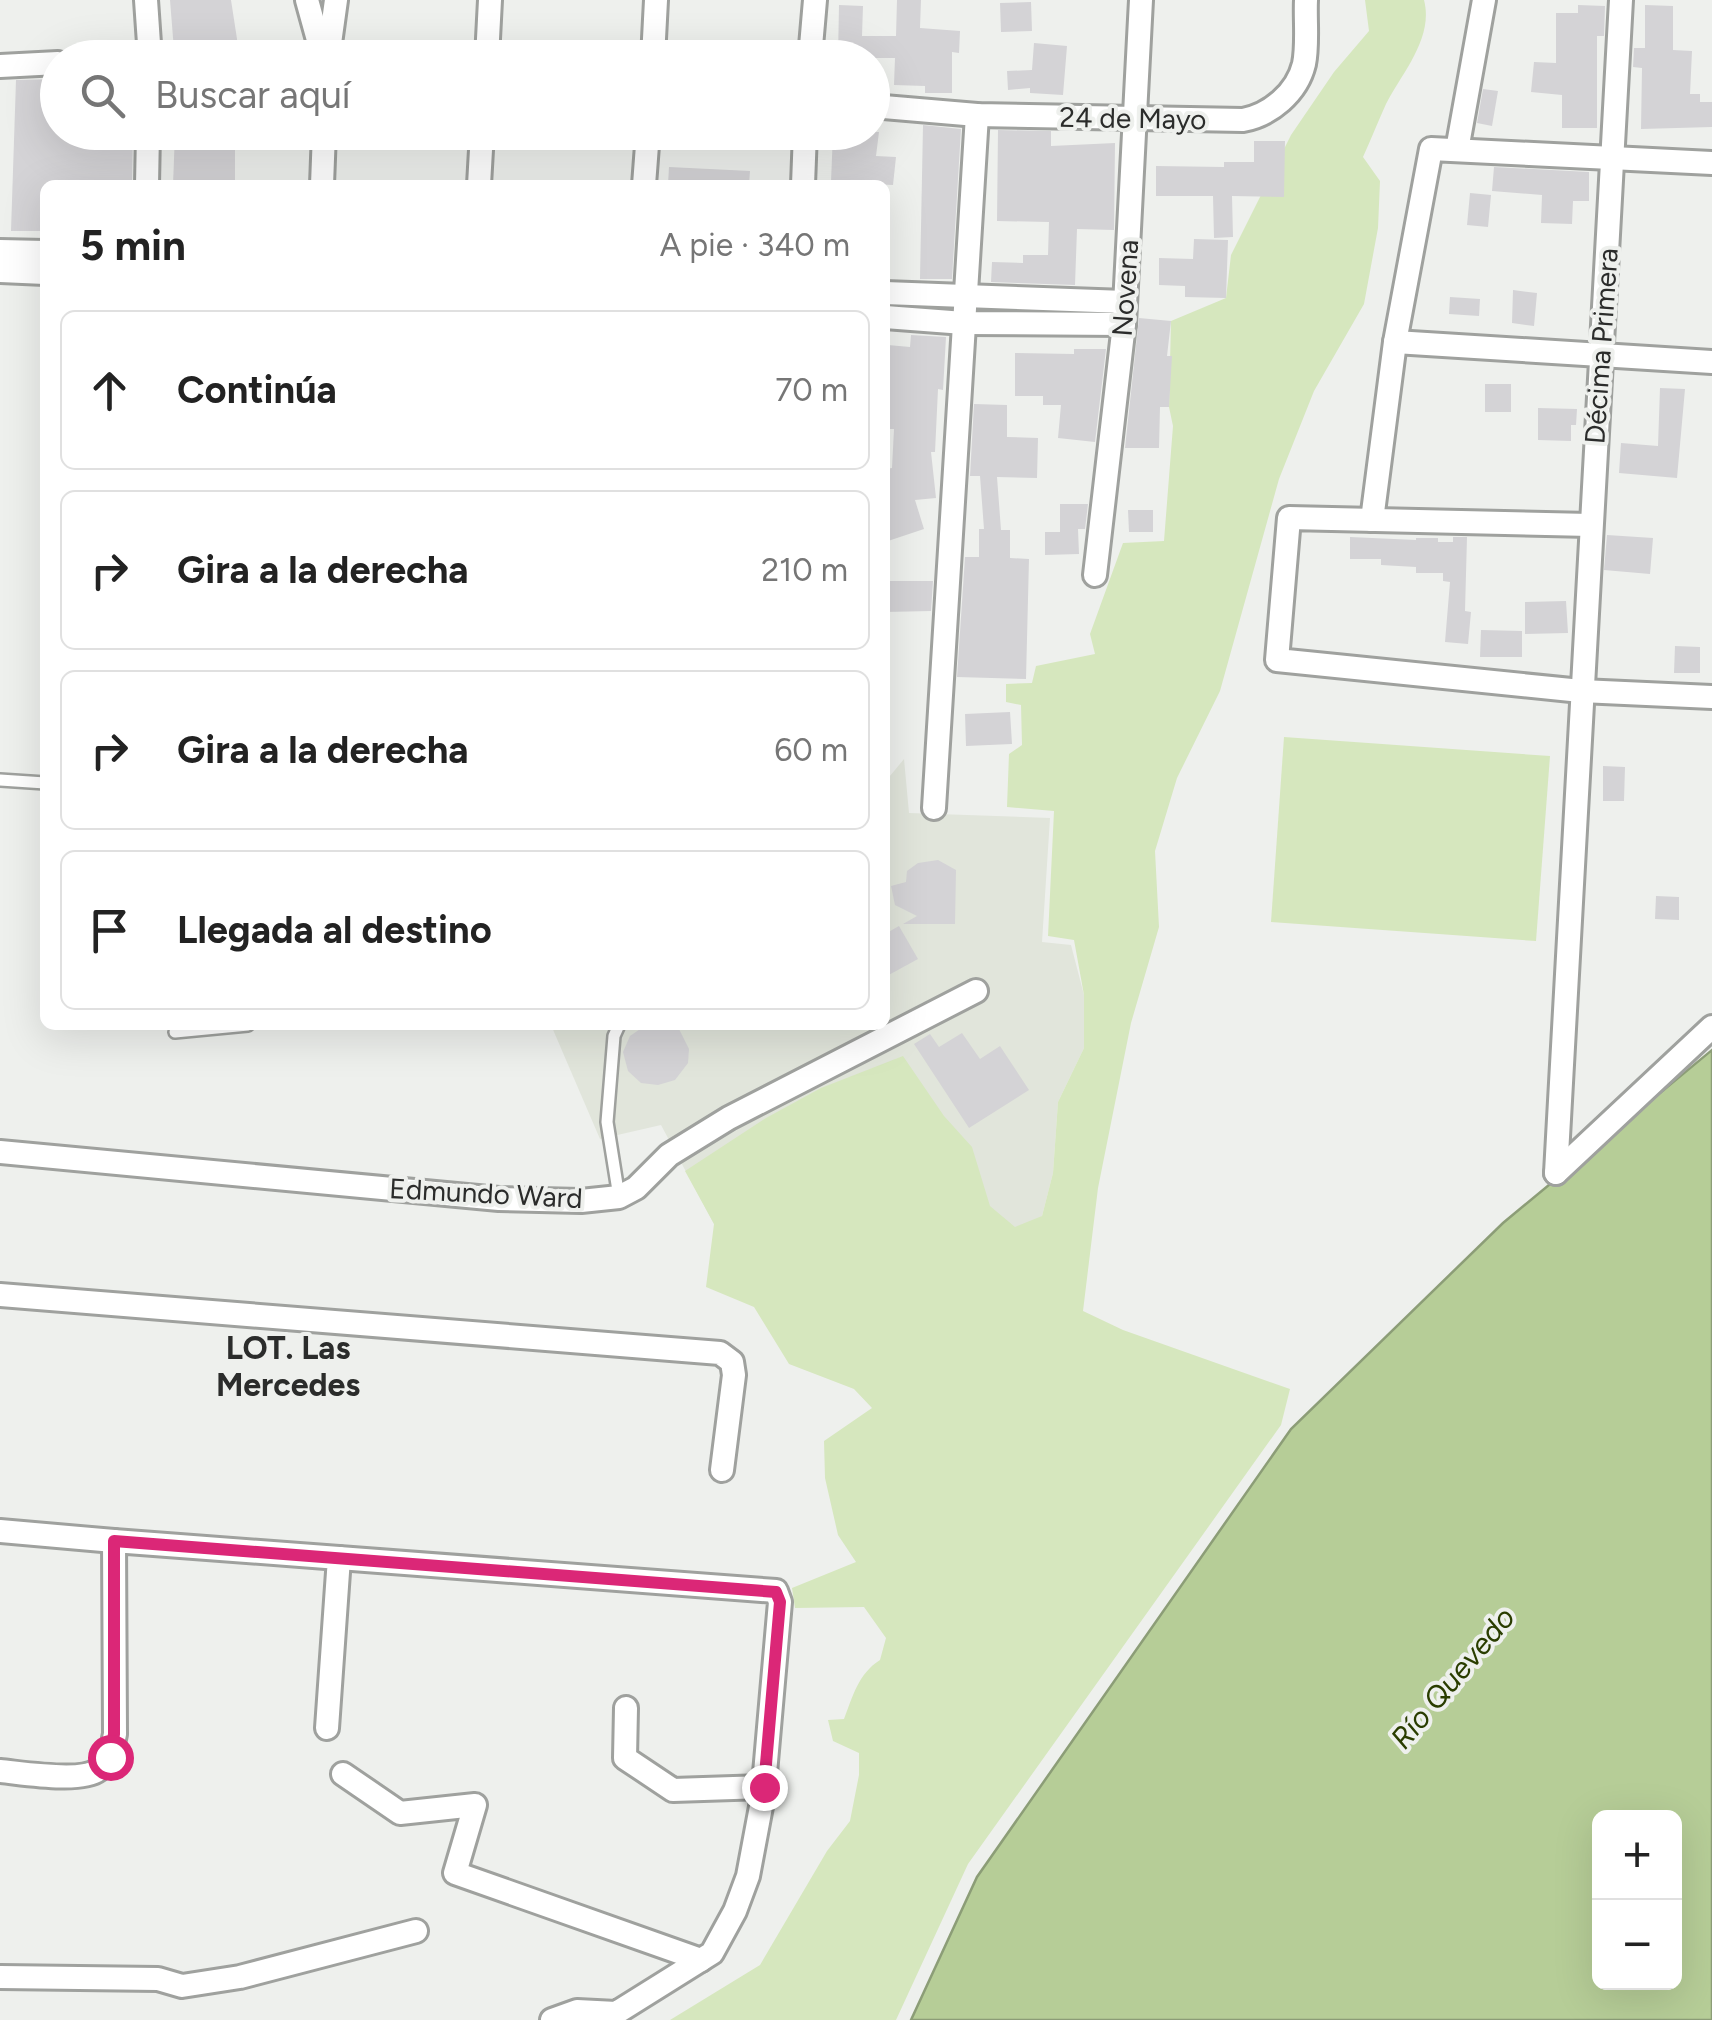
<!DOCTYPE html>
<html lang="es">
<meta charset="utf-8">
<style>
:root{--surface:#fff;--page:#f6f6f6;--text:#222;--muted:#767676;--line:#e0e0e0}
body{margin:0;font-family:Figtree,sans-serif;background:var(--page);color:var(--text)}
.controls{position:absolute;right:30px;bottom:30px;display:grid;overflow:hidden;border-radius:15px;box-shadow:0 10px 40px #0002}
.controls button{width:90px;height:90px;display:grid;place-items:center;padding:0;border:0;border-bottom:2px solid var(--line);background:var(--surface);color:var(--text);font:50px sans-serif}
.stop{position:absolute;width:30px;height:30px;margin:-22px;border:8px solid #db2777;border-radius:50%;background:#fff}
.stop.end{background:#db2777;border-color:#fff;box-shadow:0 2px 10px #0008}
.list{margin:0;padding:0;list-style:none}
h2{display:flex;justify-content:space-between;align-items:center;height:130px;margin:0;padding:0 40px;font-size:42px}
h2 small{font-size:32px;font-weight:400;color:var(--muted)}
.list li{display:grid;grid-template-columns:65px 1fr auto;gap:30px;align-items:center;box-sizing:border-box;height:160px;margin:0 20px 20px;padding:0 20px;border:2px solid var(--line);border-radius:15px}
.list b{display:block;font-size:38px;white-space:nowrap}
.list em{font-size:32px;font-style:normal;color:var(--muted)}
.icon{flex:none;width:55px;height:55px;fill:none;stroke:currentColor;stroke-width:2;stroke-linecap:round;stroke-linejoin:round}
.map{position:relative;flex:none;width:1712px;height:2020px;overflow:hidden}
.search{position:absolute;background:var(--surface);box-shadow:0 10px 40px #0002;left:40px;top:40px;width:850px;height:110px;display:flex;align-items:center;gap:25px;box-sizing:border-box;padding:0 35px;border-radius:55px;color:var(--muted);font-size:38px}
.panel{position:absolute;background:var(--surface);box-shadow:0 10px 40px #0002;left:40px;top:180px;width:850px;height:850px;border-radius:15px}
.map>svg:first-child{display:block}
.built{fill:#e1e5db}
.green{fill:#d6e7be}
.water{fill:#b6cd97;stroke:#8c9d77;stroke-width:2.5;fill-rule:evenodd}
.building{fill:#d4d3d6}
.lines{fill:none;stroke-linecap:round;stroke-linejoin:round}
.service-casing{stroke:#9fa19e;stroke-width:16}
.minor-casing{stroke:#9fa19e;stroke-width:28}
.service{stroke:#fff;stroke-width:11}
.minor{stroke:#fff;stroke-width:22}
.route{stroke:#db2777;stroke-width:12}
.labels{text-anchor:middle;stroke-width:8;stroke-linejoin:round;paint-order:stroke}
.street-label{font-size:28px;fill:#2b2c2b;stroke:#eef0ed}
.water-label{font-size:30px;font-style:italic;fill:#2a3d00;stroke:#eef0ed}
.quarter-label{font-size:32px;font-weight:bold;fill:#2b2c2b;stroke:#eef0ed}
</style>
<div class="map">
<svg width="1712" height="2020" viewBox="0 0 1712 2020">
<rect width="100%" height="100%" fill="#eef0ed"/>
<!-- built -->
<polygon class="built" points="904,759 909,813 1050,818 1042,942 1071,945 1084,995 1084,1048 1058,1102 1053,1173 1042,1216 1008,1247 714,1224 661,1125 600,1139 551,1025 885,1025 885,782"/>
<!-- green -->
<g class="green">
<path d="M1365,0H1424C1434,38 1402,73 1386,104C1378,122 1371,139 1363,157L1380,181L1378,228L1364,304L1314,391L1279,479L1220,691L1177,778L1155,851L1159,927L1131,1023L1098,1188L1083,1311L1123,1330L1290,1389L1281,1425L968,1864L896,2020H670L760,1965L827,1851L850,1821L859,1775V1753L833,1741L828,1720L844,1719C853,1696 858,1674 880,1660L886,1638L864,1607L795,1608L792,1588L856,1562L838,1535L825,1478L824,1441L872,1408L854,1389L789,1364L754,1307L706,1287L714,1224L685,1171L766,1118L821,1088L903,1056L944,1116L972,1147L990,1206L1015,1227L1042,1216L1053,1173L1058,1102L1084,1048V995L1074,940L1048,936L1054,811L1007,807L1009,754L1022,745L1021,705L1006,702V684L1032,683L1036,666L1095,654L1090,634L1123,543L1164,541L1173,426L1169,407L1171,321L1226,298L1231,255L1291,135L1334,72L1369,31Z"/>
<polygon points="1284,737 1550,756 1536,941 1271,922"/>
</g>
<!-- water -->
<path class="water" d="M1712,1050V2020H911L977,1877L1291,1429L1503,1223ZM1600,1818H1674V1982H1600Z"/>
<!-- building -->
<g class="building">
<polygon points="170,0 231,0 239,52 174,50"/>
<polygon points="897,0 921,0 920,28 960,31 959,53 952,52 952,93 925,93 925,86 894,85 895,58 838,58 839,5 863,6 862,36 896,36"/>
<polygon points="1031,2 1032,31 1001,32 1000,3"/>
<polygon points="1578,5 1605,6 1604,36 1597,36 1597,128 1562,128 1562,95 1531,92 1534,62 1556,63 1556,13 1578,13"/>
<polygon points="1645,5 1673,6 1673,50 1692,51 1690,94 1700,94 1700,102 1712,102 1712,127 1641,129 1642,68 1633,67 1634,48 1645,48"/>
<polygon points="1034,43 1067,46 1063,95 1030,93 1030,88 1008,90 1007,71 1032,70"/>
<polygon points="58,79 58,132 133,132 132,185 45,185 45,231 11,231 16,80"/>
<polygon points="1483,89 1498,91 1492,126 1477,123"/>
<polygon points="923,125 961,129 952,279 920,279"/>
<polygon points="998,130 1051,131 1051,146 1115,143 1114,230 1077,229 1075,285 991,282 992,262 1023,263 1023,255 1048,255 1049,222 997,221"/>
<polygon points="175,132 226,132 225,144 235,144 235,185 173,185"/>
<polygon points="833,132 879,132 876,156 896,157 893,185 831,182"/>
<polygon points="1254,141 1285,141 1284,197 1232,196 1233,237 1214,238 1213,196 1156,196 1156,166 1224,167 1224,162 1254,162"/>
<polygon points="669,167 750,171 749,185 668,185"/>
<polygon points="1494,167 1589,172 1589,201 1573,201 1572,224 1541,223 1542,195 1492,191"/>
<polygon points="1470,193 1491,195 1488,227 1467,225"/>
<polygon points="1194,239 1228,240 1226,298 1185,297 1185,286 1159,285 1159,258 1193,259"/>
<polygon points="1513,290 1537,293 1534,326 1512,323"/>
<polygon points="1450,297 1480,299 1479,316 1449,314"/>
<polygon points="1139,318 1171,321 1167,356 1172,356 1169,407 1160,407 1159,448 1125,448"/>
<polygon points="911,335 946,337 943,390 938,389 935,452 931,452 936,498 915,500 924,529 885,542 885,469 892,468 894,429 885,429 888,345 910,347"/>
<polygon points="1074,349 1106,349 1095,442 1058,438 1061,405 1043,405 1043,396 1015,396 1015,353 1074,354"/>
<rect x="1485" y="384" width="26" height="28"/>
<polygon points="1660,388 1685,389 1677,478 1619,473 1621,443 1658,446"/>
<polygon points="974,404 1007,405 1007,437 1038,438 1037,478 997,477 1001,530 1010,530 1010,558 1029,559 1026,679 957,677 965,557 979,557 979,529 984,529 980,476 970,476"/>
<polygon points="1538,408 1577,409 1576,425 1571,425 1571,441 1538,440"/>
<polygon points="1060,504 1088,504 1085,529 1078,529 1079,554 1045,555 1045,532 1060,532"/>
<polygon points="1128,510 1153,510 1153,532 1129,532"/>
<polygon points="1607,535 1653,538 1650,574 1604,570"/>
<polygon points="1350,537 1416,540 1416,538 1438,538 1438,542 1453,542 1453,537 1467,537 1465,611 1471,612 1468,644 1445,642 1450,582 1443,581 1443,573 1416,573 1416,567 1381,565 1381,559 1350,559"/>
<polygon points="885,581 933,581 931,611 885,612"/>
<polygon points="1566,601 1568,633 1525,634 1525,602"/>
<polygon points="1481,630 1522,631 1522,657 1480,657"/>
<polygon points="1675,646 1700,647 1700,673 1674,673"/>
<polygon points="1010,712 1012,744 966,746 965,714"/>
<polygon points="1603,766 1625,767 1624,801 1603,801"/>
<polygon points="938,860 956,870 955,924 903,924 917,916 895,905 891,886 906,882 907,871 918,863"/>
<polygon points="1656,896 1679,897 1679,920 1655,919"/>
<polygon points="899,926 918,959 885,977 885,934"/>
<polygon points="646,1025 677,1025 689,1049 688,1063 675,1080 658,1085 641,1083 628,1071 623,1052 630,1036"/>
<polygon points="962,1033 980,1059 1000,1046 1029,1090 969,1128 914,1044 930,1034 939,1047"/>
</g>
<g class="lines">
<!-- service casing -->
<g class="service-casing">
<g id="service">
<polyline points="0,780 45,783"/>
<polyline points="619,1025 614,1036 607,1122 619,1197"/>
<polyline points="175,1032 248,1025"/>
</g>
</g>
<!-- minor casing -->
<g class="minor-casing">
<g id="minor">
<polyline points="146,0 150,58"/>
<polyline points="307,0 323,58"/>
<polyline points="328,58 336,0"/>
<polyline points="487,58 490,0"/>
<polyline points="653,58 656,0"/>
<polyline points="810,58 815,0"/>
<polyline points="0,66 58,63"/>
<path d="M872,106L977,115L1243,120C1270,115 1297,93 1304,64C1308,45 1305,20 1306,0"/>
<polyline points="1457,150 1484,0"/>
<polyline points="147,185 148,132"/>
<polyline points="322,185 324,132"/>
<polyline points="479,185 482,132"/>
<polyline points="644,185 648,132"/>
<polyline points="803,185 805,132"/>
<polyline points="0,251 45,252"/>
<polyline points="0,271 45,273"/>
<polyline points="885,293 1125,302"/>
<polyline points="885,317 964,323 1124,324"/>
<polyline points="1395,342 1712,362"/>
<polyline points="1372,520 1395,342 1431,149 1712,163"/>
<polyline points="1590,525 1289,518 1277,660 1581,691 1712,697"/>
<polyline points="1095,575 1124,324 1141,0"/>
<polyline points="934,808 977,115"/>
<polyline points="0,1152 499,1199 581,1201 619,1197 636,1188 669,1155 729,1118 976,991"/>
<polyline points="1556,1173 1621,0"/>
<polyline points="1556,1173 1712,1027"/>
<polyline points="0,1295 720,1353 732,1362 734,1375 722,1470"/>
<polyline points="0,1531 114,1541"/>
<polyline points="339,1558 776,1591 780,1602 763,1796 748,1876 735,1911 712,1953 616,2013 577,2011 552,2020"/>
<polyline points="626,1708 625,1758 673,1790 764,1787"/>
<path d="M0,1771C22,1773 81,1783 98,1770C110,1761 112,1748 115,1734L114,1541L339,1558L327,1728"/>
<polyline points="343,1774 400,1813 475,1805 455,1873 701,1960"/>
<polyline points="0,1977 158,1979 182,1986 240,1977 416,1931"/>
</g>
</g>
<!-- service -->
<use href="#service" class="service"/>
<!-- minor -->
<use href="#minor" class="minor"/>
</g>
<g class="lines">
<!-- route -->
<polyline class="route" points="110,1757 114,1734 114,1541 776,1592 780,1602 764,1787"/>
</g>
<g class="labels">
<!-- street labels -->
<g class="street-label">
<text transform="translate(1133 118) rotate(1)" y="10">24 de Mayo</text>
<text transform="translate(1125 288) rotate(-86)" y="10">Novena</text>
<text transform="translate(1601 346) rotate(-86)" y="10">Décima Primera</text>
<text transform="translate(486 1193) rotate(3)" y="10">Edmundo Ward</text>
</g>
<!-- water labels -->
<g class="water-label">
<text transform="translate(1453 1678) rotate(-50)" y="10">Río Quevedo</text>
</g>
<!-- quarter labels -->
<g class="quarter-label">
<text x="288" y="1359">LOT. Las<tspan x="288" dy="37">Mercedes</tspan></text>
</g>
</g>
</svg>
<div class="controls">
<button>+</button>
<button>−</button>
</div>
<div class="stop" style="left:110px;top:1757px"></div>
<div class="stop end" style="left:764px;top:1787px"></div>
<div class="search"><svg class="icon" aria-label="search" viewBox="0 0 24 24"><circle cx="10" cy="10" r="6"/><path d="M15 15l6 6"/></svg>Buscar aquí</div>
<section class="panel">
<h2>5 min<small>A pie · 340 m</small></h2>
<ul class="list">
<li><svg class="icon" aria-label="ahead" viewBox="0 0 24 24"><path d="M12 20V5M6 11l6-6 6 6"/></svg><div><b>Continúa</b></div><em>70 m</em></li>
<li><svg class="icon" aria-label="right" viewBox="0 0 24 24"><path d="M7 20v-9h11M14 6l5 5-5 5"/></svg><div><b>Gira a la derecha</b></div><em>210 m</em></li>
<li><svg class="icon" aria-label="right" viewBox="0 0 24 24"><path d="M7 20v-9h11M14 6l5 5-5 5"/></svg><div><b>Gira a la derecha</b></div><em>60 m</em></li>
<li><svg class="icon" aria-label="arrive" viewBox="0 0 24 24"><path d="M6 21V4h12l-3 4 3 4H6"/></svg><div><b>Llegada al destino</b></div></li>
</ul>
</section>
</div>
